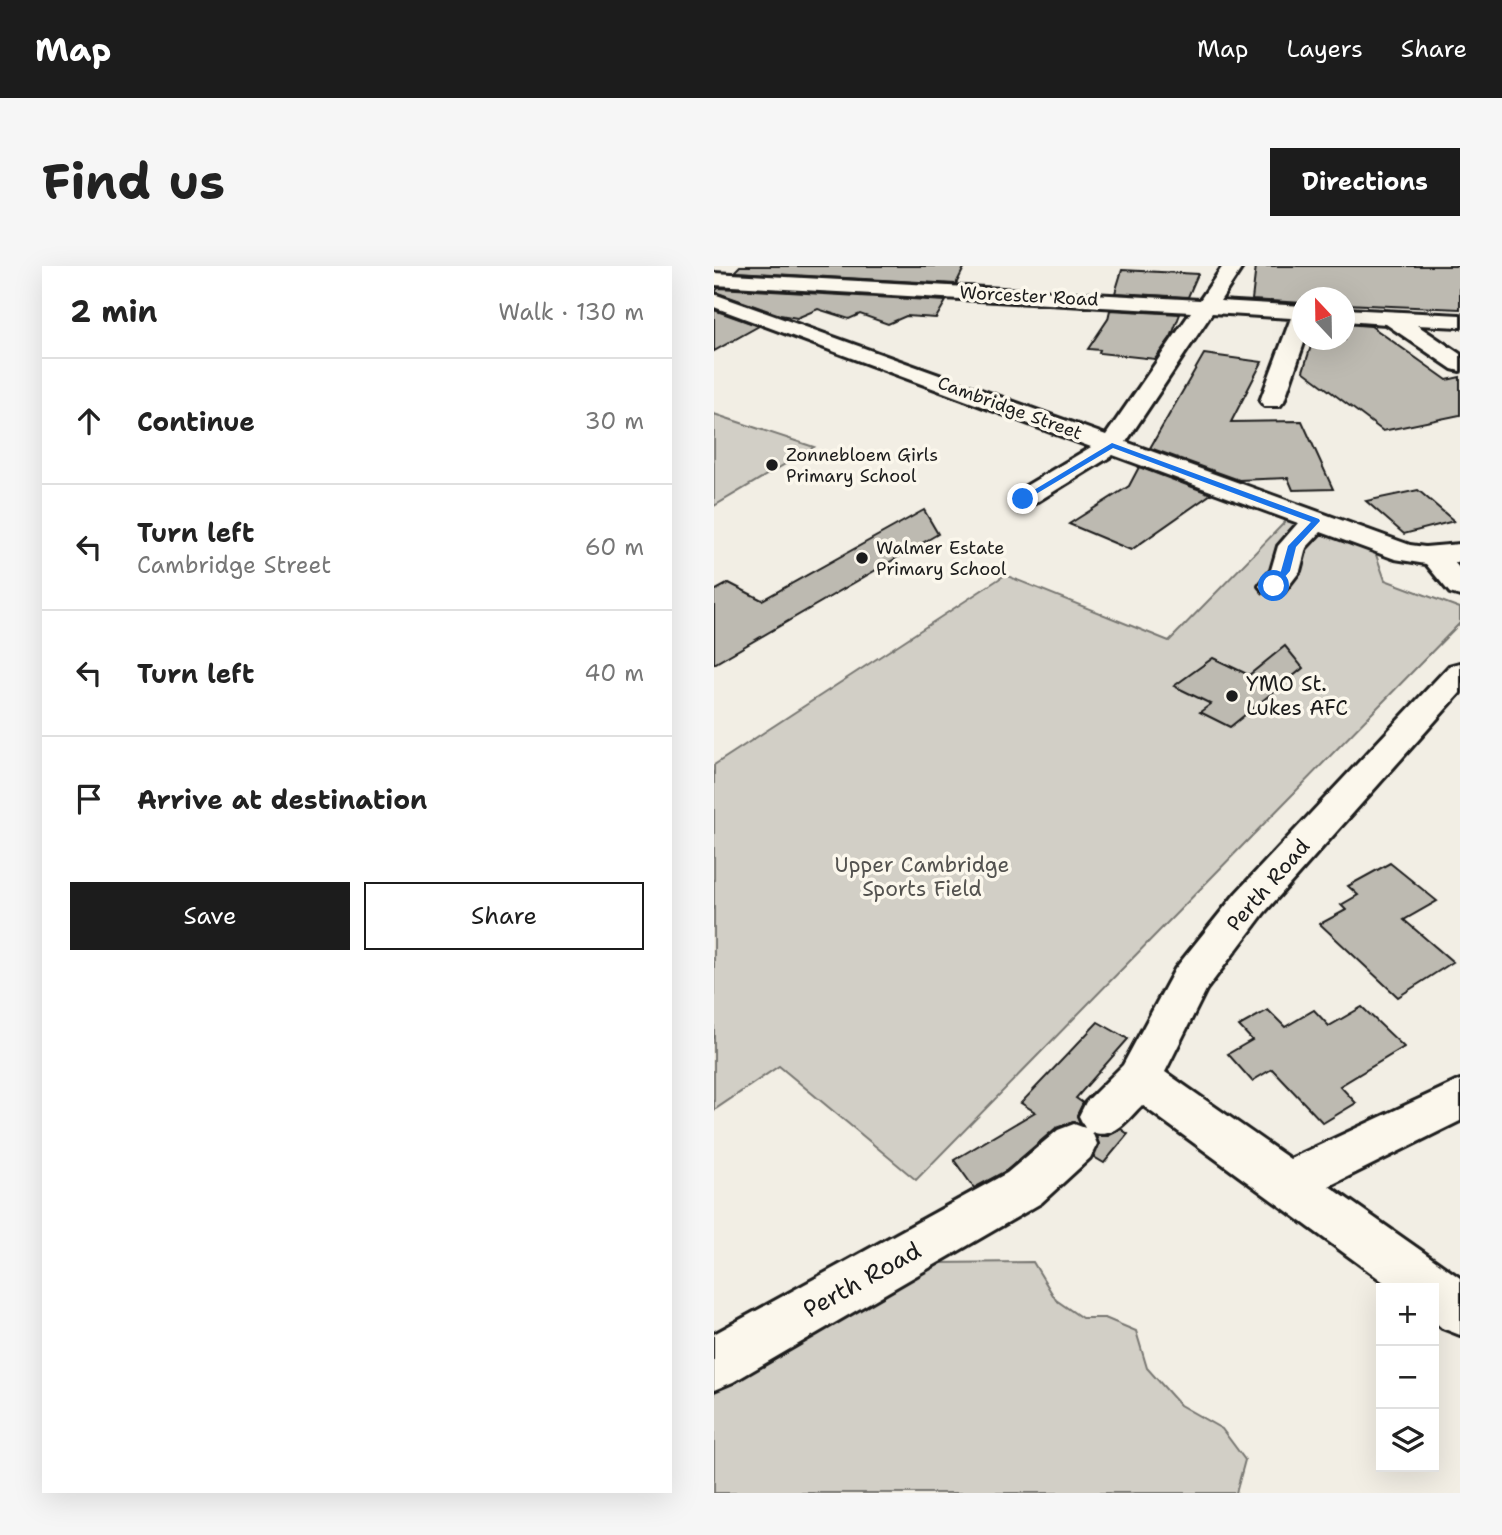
<!DOCTYPE html>
<meta charset="utf-8">
<style>
:root{--surface:#fff;--page:#f6f6f6;--text:#222;--muted:#767676;--line:#e0e0e0;--accent:#1c1c1c}
body{margin:0;font-family:"Shantell Sans",sans-serif;background:var(--page);color:var(--text)}
.controls{position:absolute;right:21px;bottom:21px;display:grid;overflow:hidden;border-radius:0px;box-shadow:0 7px 28px #0002}
.controls button{width:63px;height:63px;display:grid;place-items:center;padding:0;border:0;border-bottom:2px solid var(--line);background:var(--surface);color:var(--text);font:35px sans-serif}
.compass{position:absolute;left:578px;top:21px;width:63px;height:63px;border-radius:50%;background:var(--surface);box-shadow:0 7px 28px #0002;rotate:338deg}
.stop{position:absolute;width:21px;height:21px;margin:-16px;border:5px solid #1a73e8;border-radius:50%;background:#fff}
.stop.end{background:#1a73e8;border-color:#fff;box-shadow:0 2px 7px #0008}
.list{margin:0;padding:0;list-style:none}
h2{display:flex;justify-content:space-between;align-items:center;height:91px;margin:0;padding:0 28px;font-size:30px}
h2 small{font-size:23px;font-weight:400;color:var(--muted)}
.list li{display:grid;grid-template-columns:46px 1fr auto;gap:21px;align-items:center;box-sizing:border-box;height:126px;padding:0 28px;border-top:2px solid var(--line)}
.list b{display:block;font-size:26px;white-space:nowrap}
.list p{margin:0;font-size:23px;white-space:nowrap;color:var(--muted)}
.list em{font-size:23px;font-style:normal;color:var(--muted)}
.actions{display:flex;gap:14px;padding:21px 28px}
.actions a{flex:1;padding:16px 0;border:2px solid var(--accent);border-radius:0px;text-align:center;font-size:24px;color:var(--accent)}
.actions .main{background:var(--accent);color:#fff}
.icon{flex:none;width:38px;height:38px;fill:none;stroke:currentColor;stroke-width:2;stroke-linecap:round;stroke-linejoin:round}
.map{position:relative;flex:none;width:746px;height:1227px;overflow:hidden;border-radius:0px}
header{display:flex;align-items:center;gap:42px;box-sizing:border-box;height:98px;padding:0 35px;background:var(--accent);color:#fff}
header strong{font-size:33px}
nav{display:flex;gap:38px;margin-inline-start:auto;font-size:24px}
.intro{display:flex;align-items:center;justify-content:space-between;box-sizing:border-box;height:168px;padding:0 42px}
h1{margin:0;font-size:49px}
.button{padding:18px 32px;border-radius:0px;background:var(--accent);color:#fff;font-size:24px;font-weight:700}
main{display:flex;gap:42px;padding:0 42px}
aside{flex:1;background:var(--surface);border-radius:0px;box-shadow:0 7px 28px #0002}
.map>svg:first-child{display:block}
.green{fill:#d2cfc6;stroke:#777671;stroke-width:2}
.building{fill:#bdbab1;stroke:#1c1c1c;stroke-width:2}
.lines{fill:none;stroke-linecap:round;stroke-linejoin:round}
.minor-casing{stroke:#1c1c1c;stroke-width:6}
.minor{fill:#fbf7ec;fill-rule:evenodd}
.route{fill:#1a73e8}
.poi-dot{fill:#1c1c1c;stroke:#fbf7ec;stroke-width:2.5}
.labels{text-anchor:middle;stroke-width:7;stroke-linejoin:round;paint-order:stroke}
.far-street-label{font-size:18px;fill:#1c1c1c;stroke:#fbf7ec}
.far-poi-label{font-size:18px;fill:#1c1c1c;stroke:#fbf7ec;text-anchor:start}
.poi-label{font-size:21px;fill:#1c1c1c;stroke:#fbf7ec;text-anchor:start}
.park-label{font-size:21px;fill:#53524f;stroke:#fbf7ec}
.street-label{font-size:21px;fill:#1c1c1c;stroke:#fbf7ec}
.near-street-label{font-size:24px;fill:#1c1c1c;stroke:#fbf7ec}
</style>
<header>
<strong>Map</strong>
<nav><a>Map</a><a>Layers</a><a>Share</a></nav>
</header>
<div class="intro"><h1>Find us</h1><a class="button">Directions</a></div>
<main>
<aside>
<h2>2 min<small>Walk · 130 m</small></h2>
<ul class="list">
<li><svg class="icon" aria-label="ahead" viewBox="0 0 24 24"><path d="M12 20V5M6 11l6-6 6 6"/></svg><div><b>Continue</b></div><em>30 m</em></li>
<li><svg class="icon" aria-label="left" viewBox="0 0 24 24"><path d="M17 20v-9H6M10 6l-5 5 5 5"/></svg><div><b>Turn left</b><p>Cambridge Street</p></div><em>60 m</em></li>
<li><svg class="icon" aria-label="left" viewBox="0 0 24 24"><path d="M17 20v-9H6M10 6l-5 5 5 5"/></svg><div><b>Turn left</b></div><em>40 m</em></li>
<li><svg class="icon" aria-label="arrive" viewBox="0 0 24 24"><path d="M6 21V4h12l-3 4 3 4H6"/></svg><div><b>Arrive at destination</b></div></li>
</ul>
<div class="actions"><a class="main">Save</a><a>Share</a></div>
</aside>
<div class="map">
<svg width="746" height="1227" viewBox="0 0 746 1227">
<rect width="100%" height="100%" fill="#f2eee4"/>
<filter id="ink" filterUnits="userSpaceOnUse"><feTurbulence type="fractalNoise" baseFrequency=".0143" numOctaves="2"/><feDisplacementMap in="SourceGraphic" scale="14" xChannelSelector="R" yChannelSelector="G"/><feConvolveMatrix kernelMatrix="1 2 1 2 8 2 1 2 1" color-interpolation-filters="sRGB"/></filter>
<g filter="url(#ink)">
<!-- green -->
<g class="green">
<polygon points="0,148 100,181 0,240"/>
<polygon points="573,254 661,286 671,314 746,342 746,357 202,914 65,800 0,844 0,499 291,309 455,375"/>
<polygon points="319,996 342,1034 368,1052 391,1052 422,1065 433,1102 466,1139 508,1163 531,1194 522,1227 0,1227 0,1122 221,997"/>
</g>
<!-- building -->
<g class="building">
<polygon points="26,0 251,0 242,18 20,6"/>
<polygon points="542,0 746,0 746,43 631,38 631,32 589,32 589,37 538,34"/>
<polygon points="408,4 484,8 474,31 401,27"/>
<polygon points="4,22 232,35 222,52 192,50 174,58 146,48 135,53 104,43 83,52 66,49 1,26"/>
<polygon points="0,44 45,60 0,85"/>
<polygon points="396,44 466,48 457,71 441,93 385,87 386,84 374,83 394,53"/>
<polygon points="631,58 657,60 733,114 746,111 746,149 669,165 589,105 599,74 631,74"/>
<polygon points="490,88 548,96 517,156 588,155 619,223 579,224 574,212 525,214 436,182"/>
<polygon points="425,201 497,228 417,284 355,258 415,220"/>
<polygon points="704,224 740,255 690,268 652,235"/>
<polygon points="210,244 224,268 0,398 0,325 15,317 48,334"/>
<polygon points="571,380 589,402 516,461 486,446 497,438 460,420 499,392 535,409"/>
<polygon points="676,597 723,635 690,654 739,696 684,731 606,658 632,644 627,639 644,629 634,620"/>
<polygon points="648,741 690,781 626,820 642,837 609,857 558,803 538,815 514,788 538,774 525,760 554,744 571,761 600,744 615,760"/>
<polygon points="384,756 414,773 362,832 369,837 363,849 366,857 359,856 342,862 292,905 260,922 240,894 321,846 307,837"/>
<polygon points="407,863 414,868 390,897 380,891 385,879 382,870 394,870"/>
</g>
<g class="lines">
<!-- minor casing -->
<g class="minor-casing">
<g id="minor">
<polygon points="509,0 529,0 506,35 589,40 589,74 591,74 570,135 566,140 550,140 546,135 577,52 498,47 412,176 696,279 711,281 746,278 746,296 740,296 746,303 746,330 736,327 712,298 681,293 607,266 592,282 586,305 570,326 560,329 550,326 545,320 557,304 564,280 584,257 399,189 318,239 309,241 300,239 296,233 300,227 377,181 0,41 0,28 392,169 477,46 0,19 0,7 486,34"/>
<polygon points="631,43 746,49 746,61 703,59 746,88 746,105 738,103 672,58 631,55"/>
<path d="M746,397V427L550,647L492,724L451,806L576,893L746,814V855L615,920L746,1012V1069L728,1062L720,1055V1022H678L428,839C413,854 400,874 378,866L383,878L376,892L327,937L19,1116L0,1124V1068L293,907L344,864L360,858L371,862L365,850L372,836L409,799L461,703L522,627L735,400Z"/>
</g>
</g>
<!-- minor -->
<use href="#minor" class="minor"/>
</g>
</g>
<!-- route -->
<polygon class="route" points="398,177 605,253 606,255 582,281 576,305 560,323 556,320 567,305 574,280 597,256 399,182 312,234 305,233"/>
<!-- markers -->
<g class="poi-dot">
<circle cx="58" cy="199" r="7"/>
<circle cx="148" cy="292" r="7"/>
<circle cx="518" cy="430" r="7"/>
</g>
<g class="labels">
<!-- far-street labels -->
<g class="far-street-label">
<text transform="translate(315 30) rotate(3)" y="6">Worcester Road</text>
<text transform="translate(296 142) rotate(20)" y="6">Cambridge Street</text>
</g>
<!-- far-poi labels -->
<g class="far-poi-label">
<text x="72" y="195">Zonnebloem Girls<tspan x="72" dy="21">Primary School</tspan></text>
<text x="162" y="288">Walmer Estate<tspan x="162" dy="21">Primary School</tspan></text>
</g>
<!-- poi labels -->
<g class="poi-label">
<text x="532" y="425">YMO St.<tspan x="532" dy="24">Lukes AFC</tspan></text>
</g>
<!-- park labels -->
<g class="park-label">
<text x="208" y="606">Upper Cambridge<tspan x="208" dy="24">Sports Field</tspan></text>
</g>
<!-- street labels -->
<g class="street-label">
<text transform="translate(554 619) rotate(-49)" y="7">Perth Road</text>
</g>
<!-- near-street labels -->
<g class="near-street-label">
<text transform="translate(148 1014) rotate(-29)" y="8">Perth Road</text>
</g>
</g>
</svg>
<div class="controls">
<button>+</button>
<button>−</button>
<button><svg class="icon" aria-label="layers" viewBox="0 0 24 24"><path d="M12 4l9 5-9 5-9-5zM3 14l9 5 9-5"/></svg></button>
</div>
<svg class="compass" viewBox="-18 -18 36 36"><path d="M0-13l5 13h-10z" fill="#e53935"/><path d="M0 13l5-13h-10z" fill="#767676"/></svg>
<div class="stop" style="left:560px;top:320px"></div>
<div class="stop end" style="left:309px;top:233px"></div>
</div>
</main>
